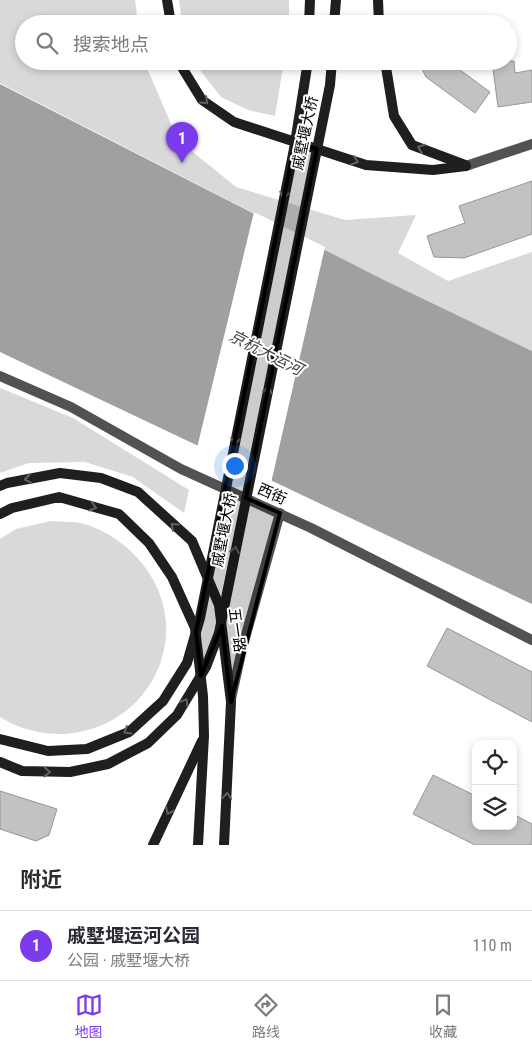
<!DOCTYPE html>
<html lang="zh">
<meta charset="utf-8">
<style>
:root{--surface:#fff;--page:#f7f7f7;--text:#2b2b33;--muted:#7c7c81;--line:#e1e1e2;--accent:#7c3aed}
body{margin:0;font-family:"Roboto Condensed","Noto Sans SC",sans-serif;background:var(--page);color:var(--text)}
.controls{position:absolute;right:15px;bottom:15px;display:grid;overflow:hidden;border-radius:10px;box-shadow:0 2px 8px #0003}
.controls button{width:45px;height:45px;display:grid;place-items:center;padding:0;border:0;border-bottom:1px solid var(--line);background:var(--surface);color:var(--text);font:25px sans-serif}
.you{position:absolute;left:234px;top:465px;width:18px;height:18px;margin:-12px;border:4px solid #fff;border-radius:50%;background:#1a73e8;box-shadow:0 0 0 8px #1a73e833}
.badge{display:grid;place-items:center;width:32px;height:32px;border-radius:50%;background:var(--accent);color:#fff;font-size:16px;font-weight:700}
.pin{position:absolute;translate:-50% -41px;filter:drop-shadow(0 1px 2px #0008)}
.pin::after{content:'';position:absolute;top:26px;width:18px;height:15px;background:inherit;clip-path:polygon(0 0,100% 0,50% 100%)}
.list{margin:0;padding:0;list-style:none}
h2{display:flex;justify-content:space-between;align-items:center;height:65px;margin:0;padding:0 20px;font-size:21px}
h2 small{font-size:16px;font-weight:400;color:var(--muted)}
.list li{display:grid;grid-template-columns:32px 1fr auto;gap:15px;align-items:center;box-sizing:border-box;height:70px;padding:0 20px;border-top:1px solid var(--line)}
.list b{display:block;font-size:19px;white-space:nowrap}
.list p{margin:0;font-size:16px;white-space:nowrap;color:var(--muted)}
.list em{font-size:16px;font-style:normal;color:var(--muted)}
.icon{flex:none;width:28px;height:28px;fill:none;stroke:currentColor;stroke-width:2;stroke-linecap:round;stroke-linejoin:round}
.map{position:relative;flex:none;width:532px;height:845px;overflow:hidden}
.search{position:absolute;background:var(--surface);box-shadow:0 2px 8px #0003;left:15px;right:15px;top:15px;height:55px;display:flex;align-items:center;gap:12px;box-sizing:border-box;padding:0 18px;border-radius:28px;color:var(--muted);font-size:19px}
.sheet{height:135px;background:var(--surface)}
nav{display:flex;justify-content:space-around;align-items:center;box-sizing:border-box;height:70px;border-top:1px solid var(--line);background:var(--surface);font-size:14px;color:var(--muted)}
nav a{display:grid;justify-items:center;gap:2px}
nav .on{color:var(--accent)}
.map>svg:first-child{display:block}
.green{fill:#d9d9d9}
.water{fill:#a0a0a0}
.pier{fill:#fff}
.building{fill:#c2c2c2;stroke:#969696}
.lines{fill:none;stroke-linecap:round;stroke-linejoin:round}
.minor{stroke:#525252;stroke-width:10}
.tertiary{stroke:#525252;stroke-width:10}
.secondary{stroke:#1f1f1f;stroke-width:10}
.secondary-bridge{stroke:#1f1f1f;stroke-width:10}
.oneway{stroke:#626262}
.marked{fill:#000;fill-opacity:0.2;stroke:#000;stroke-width:4;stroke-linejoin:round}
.labels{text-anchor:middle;stroke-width:4;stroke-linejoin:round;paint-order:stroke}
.street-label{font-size:15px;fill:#000;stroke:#fff}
.water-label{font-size:16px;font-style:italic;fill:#414141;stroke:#fff}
</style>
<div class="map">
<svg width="532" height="845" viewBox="0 0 532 845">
<rect width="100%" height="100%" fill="#fff"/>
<!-- green -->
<g class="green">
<polygon points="0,0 135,0 138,24 24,24 24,61 144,61 178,140 236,187 345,220 416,215 398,253 448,281 532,252 532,351 384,280 0,83"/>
<polygon points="179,0 289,0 289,24 182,24"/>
<polygon points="193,61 284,61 275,116 248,110 221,97"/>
<polygon points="0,388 73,418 189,490 184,513 133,477 85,462 29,463 0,473"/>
<path d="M51,521C62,522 77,521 88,525C144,545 182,605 160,664C135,730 58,753 0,717V539L16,529Z"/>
</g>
<!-- water -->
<polygon class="water" points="0,84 384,280 532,351 532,604 0,352"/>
<!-- pier -->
<polygon class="pier" points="254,212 325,247 271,483 197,448"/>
<!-- building -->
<g class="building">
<polygon points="418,61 448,61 490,92 475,113 426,77"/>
<polygon points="492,61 514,61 515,73 532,70 532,102 498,107"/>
<polygon points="532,181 532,234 464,258 434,257 427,236 465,223 459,206"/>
<polygon points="447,628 532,672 532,722 427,666"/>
<polygon points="433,775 476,796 476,826 513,826 513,814 532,824 532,845 475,845 413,814"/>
<polygon points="0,791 57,809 49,835 36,841 0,829"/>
</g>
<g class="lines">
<!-- minor -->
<g class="minor">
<polyline points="0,376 71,407 181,469 311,528 532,640"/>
<polyline points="231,699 242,649 280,513"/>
</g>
<!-- tertiary -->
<polyline class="tertiary" points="466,166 532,144"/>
<!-- secondary -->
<g class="secondary">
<polyline points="167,0 171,24"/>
<polyline points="378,0 379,24"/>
<polyline points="309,24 310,0"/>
<polyline points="334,24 336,0"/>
<polyline points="178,61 202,100 234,122 366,165 433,170 466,166"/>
<polyline points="385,61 394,116 412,145 465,165"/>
<polyline points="0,486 7,483 60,473 101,478 138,492 192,541 219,605 231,702 224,845"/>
<polyline points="0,514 12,508 59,497 119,514 149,543 172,577 195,628 203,696 204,736 198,845"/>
<polyline points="153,845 202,741"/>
</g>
<!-- secondary-bridge -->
<g class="secondary-bridge">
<polyline points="0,739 48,751 87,749 129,732 163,701 187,663 200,618 294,149 308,61"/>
<polyline points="0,762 22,771 70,772 108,764 148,743 177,715 206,667 219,633 330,85 332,61"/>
</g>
</g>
<!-- one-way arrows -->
<defs><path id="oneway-chevron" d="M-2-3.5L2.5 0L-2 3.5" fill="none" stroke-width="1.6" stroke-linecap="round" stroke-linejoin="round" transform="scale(1.25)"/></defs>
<g class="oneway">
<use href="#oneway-chevron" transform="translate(205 101) rotate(42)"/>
<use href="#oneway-chevron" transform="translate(421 148) rotate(-159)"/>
<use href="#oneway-chevron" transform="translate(355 161) rotate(18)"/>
<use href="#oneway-chevron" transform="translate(284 195) rotate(101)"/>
<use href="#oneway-chevron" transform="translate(268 390) rotate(-78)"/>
<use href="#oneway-chevron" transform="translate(235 441) rotate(101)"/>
<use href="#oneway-chevron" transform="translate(28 479) rotate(170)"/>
<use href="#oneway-chevron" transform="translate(93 507) rotate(16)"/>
<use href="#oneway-chevron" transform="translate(174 526) rotate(-138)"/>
<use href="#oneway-chevron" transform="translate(235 550) rotate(-79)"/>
<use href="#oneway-chevron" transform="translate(185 702) rotate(-59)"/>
<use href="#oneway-chevron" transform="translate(127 731) rotate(149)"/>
<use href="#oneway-chevron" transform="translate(47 772) rotate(1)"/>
<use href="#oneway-chevron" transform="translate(227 796) rotate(-86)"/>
<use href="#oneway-chevron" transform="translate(169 811) rotate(115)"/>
</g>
<!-- marked area -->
<path class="marked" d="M295,142L317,149L246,498L280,513L231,702L222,626L201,676L196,632Z"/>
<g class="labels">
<!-- street labels -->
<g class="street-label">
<text transform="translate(305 133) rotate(-78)" y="5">戚墅堰大桥</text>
<text transform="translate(272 494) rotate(24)" y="5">西街</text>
<text transform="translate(224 530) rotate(-79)" y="5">戚墅堰大桥</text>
<text transform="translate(237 630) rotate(82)" y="5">五一路</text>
</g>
<!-- water labels -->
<g class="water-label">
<text transform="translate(266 352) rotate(27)" y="6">京杭大运河</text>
</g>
</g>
</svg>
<div class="controls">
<button><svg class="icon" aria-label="locate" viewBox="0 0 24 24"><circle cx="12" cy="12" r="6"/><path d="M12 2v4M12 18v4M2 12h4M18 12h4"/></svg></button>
<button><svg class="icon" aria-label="layers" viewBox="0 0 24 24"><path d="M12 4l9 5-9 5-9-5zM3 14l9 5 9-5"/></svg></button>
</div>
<div class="you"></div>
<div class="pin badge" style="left:182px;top:163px">1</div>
<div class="search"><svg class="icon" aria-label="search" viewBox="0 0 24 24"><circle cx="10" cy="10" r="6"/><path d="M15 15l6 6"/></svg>搜索地点</div>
</div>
<section class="sheet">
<h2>附近<small></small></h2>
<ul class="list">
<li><span class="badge">1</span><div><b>戚墅堰运河公园</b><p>公园 · 戚墅堰大桥</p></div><em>110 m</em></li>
</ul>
</section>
<nav>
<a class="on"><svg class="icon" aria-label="map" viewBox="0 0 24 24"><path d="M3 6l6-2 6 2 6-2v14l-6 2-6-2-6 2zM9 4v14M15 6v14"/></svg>地图</a>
<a><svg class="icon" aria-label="directions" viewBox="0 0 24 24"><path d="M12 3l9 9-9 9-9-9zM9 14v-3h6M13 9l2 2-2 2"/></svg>路线</a>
<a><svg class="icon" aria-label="saved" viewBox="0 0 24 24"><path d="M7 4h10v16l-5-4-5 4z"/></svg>收藏</a>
</nav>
